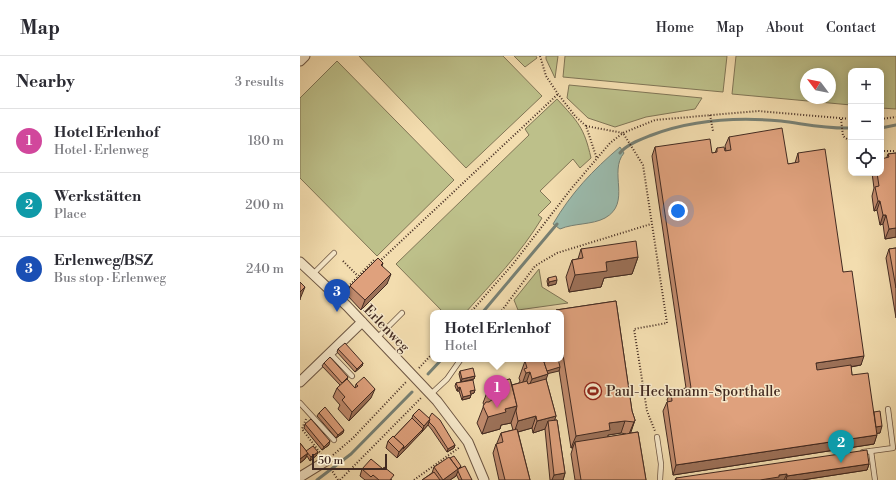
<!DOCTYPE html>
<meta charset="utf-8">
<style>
:root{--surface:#fff;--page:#f2f2f3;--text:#2b2b33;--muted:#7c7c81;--line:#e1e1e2;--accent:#8f2418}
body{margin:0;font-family:"Libre Bodoni",serif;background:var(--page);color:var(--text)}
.controls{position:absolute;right:12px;top:12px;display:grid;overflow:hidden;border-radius:8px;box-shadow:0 2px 10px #0003}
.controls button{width:36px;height:36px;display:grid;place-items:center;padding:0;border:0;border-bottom:1px solid var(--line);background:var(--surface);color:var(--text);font:20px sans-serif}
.compass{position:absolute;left:500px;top:12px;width:36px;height:36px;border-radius:50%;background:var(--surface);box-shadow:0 2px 10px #0003;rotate:302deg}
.scale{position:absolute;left:12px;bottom:10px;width:75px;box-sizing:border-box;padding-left:4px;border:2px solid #422a21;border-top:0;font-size:11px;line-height:14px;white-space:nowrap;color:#422a21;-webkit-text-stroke:3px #f7e9cb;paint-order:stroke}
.you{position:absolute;left:378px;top:155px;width:14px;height:14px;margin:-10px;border:3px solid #fff;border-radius:50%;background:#1a73e8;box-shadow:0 0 0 6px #1a73e833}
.badge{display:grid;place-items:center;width:26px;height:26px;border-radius:50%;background:var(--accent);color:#fff;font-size:13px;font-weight:700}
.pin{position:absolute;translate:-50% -33px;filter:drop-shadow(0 1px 2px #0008)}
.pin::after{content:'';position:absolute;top:21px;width:14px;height:12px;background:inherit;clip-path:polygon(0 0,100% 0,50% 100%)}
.popup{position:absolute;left:130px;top:254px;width:134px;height:52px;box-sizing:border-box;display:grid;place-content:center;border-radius:8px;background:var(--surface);filter:drop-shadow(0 1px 3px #0005);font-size:13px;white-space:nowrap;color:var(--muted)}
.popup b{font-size:15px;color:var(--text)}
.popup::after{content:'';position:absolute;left:50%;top:100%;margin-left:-8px;border:8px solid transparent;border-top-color:var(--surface)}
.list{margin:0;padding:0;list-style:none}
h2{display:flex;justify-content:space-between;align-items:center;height:52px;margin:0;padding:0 16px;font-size:17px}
h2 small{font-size:13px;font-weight:400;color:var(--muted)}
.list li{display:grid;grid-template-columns:26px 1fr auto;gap:12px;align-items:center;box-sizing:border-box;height:64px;padding:0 16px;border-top:1px solid var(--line)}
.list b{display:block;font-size:15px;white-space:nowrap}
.list p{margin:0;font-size:13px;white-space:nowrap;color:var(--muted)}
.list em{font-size:13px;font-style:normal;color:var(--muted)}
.icon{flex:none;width:22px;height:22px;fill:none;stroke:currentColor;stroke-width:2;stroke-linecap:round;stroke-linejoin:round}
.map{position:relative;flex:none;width:596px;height:424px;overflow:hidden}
header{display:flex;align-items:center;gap:24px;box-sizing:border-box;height:56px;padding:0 20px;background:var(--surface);border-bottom:1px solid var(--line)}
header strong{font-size:19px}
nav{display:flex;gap:22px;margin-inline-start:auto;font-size:14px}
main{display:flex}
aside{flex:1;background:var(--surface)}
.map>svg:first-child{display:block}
.green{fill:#bdc08a;stroke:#807556;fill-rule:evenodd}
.water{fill:#9bbbad;stroke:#778175}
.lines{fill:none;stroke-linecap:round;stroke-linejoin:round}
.stream{stroke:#778175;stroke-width:3}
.lane-casing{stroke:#6e5744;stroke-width:6}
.street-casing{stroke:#6e5744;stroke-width:11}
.path{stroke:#422a21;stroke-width:2;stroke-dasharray:1 2;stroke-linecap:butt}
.lane{stroke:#f7e9cb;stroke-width:4.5}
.street{stroke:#f7e9cb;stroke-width:9}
.wall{fill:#c08a6c;stroke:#422a21;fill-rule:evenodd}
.shaded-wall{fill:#9c7158;stroke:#422a21}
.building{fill:#dfa17d;stroke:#422a21}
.labels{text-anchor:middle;stroke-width:3;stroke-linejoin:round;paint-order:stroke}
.street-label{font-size:14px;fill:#422a21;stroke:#f7e9cb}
.poi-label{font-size:14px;fill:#422a21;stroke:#f7e9cb;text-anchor:start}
</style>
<header>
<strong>Map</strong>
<nav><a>Home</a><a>Map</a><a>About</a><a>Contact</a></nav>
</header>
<main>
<aside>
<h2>Nearby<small>3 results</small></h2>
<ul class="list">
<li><span class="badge" style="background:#d1479c">1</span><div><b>Hotel Erlenhof</b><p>Hotel · Erlenweg</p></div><em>180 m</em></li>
<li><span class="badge" style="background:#0f9aa8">2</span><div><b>Werkstätten</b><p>Place</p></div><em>200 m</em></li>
<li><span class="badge" style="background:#1a4fb4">3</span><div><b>Erlenweg/BSZ</b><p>Bus stop · Erlenweg</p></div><em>240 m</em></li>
</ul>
</aside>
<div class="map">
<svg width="596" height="424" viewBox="0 0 596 424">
<rect width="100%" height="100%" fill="#f3ddaf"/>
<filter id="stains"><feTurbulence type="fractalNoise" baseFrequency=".005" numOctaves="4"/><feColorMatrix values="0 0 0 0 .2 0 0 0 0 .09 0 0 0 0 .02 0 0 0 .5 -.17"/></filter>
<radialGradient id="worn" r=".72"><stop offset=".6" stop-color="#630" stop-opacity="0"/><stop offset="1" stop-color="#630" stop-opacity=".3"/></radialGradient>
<!-- green -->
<g class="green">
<polygon points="59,0 203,0 242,40 166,112"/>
<polygon points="214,0 236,0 237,2 225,11"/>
<polygon points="246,0 258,0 255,22 246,3"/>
<polygon points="265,0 427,0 423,36 263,21"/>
<path d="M436,0H596V53L581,52V15H551V49L432,38ZM506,18H530V42H506Z"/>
<polygon points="37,5 154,124 77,200 0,122 0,42"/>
<polygon points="269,29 402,42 395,53 346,61 315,71 288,62 267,42"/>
<path d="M257,43C278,66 284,71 291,102L280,112L273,103L240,135L251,146L238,159L242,162C221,197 192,227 165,257H144L96,208L229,79L225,73Z"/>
<polygon points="239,213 242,231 268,247 218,254 214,244"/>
</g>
<!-- water -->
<path class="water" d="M320,91L324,97C308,116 332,147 305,162C292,169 274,167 260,173L253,168C271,137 293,114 320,91Z"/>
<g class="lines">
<!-- stream -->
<g class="stream">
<polyline points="581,72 596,69"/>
<path d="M320,97C327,88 342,83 352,79C392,64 438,61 481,65C505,68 527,73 551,72"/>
<polyline points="182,257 257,168"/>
<polyline points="128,318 142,303"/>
<polyline points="17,424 51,398 112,336"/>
</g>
<!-- lane casing -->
<g class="lane-casing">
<g id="lane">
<polyline points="13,218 34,197"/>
<polyline points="77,282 102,257"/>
<polyline points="30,297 52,320"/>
<polyline points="131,338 147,323 161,303"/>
<polyline points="0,347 34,384"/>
<polyline points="357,381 361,408 360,424"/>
<polyline points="571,395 593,392 588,353"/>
<polyline points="563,396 571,395 575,424"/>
</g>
</g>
<!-- street casing -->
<g class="street-casing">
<g id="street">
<polyline points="0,5 5,0"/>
<polyline points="0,206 47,250 137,345 168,386 184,424"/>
<polyline points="0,326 62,266"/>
<polyline points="0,421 26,405"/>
</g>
</g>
<!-- path -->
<g class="path">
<polyline points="240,0 246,20 258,38 275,60 286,70 297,103"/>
<polyline points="410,59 413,75"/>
<polyline points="541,63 543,80 551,86"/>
<polyline points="581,63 596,61"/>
<polyline points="286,70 323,77 343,109 367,267 334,273 347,355 355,375"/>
<polyline points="581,95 596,95"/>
<polyline points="43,205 58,220"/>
<polyline points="44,235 74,204 81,204 258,38"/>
<polyline points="170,257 213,208 271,133 310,87 323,77 355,64 458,55 551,63"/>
<polyline points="200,257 235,210 257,197 351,168"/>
<polyline points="119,312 133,297"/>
<polyline points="6,363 2,373 21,398"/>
<polyline points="33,399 53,382 106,326"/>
<polyline points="31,413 38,424"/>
<polyline points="40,424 122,341"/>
<polyline points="114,424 160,391"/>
</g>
<!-- lane -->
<use href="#lane" class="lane"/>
<!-- street -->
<use href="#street" class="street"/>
</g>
<!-- wall -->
<g class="wall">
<polygon points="429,81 488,108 495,107 498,97 543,216 561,309 551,311 552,319 574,356 580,377 577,377 574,388 373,419 363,355 367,346 368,346 367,344 371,335 386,332 352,100 355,91 412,97 415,97 417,92 425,95 426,95 425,90"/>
<polygon points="596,97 596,181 585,183 583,168 580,169 577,154 574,155 572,140 574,132 572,117 581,117 588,98"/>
<polygon points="596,192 596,262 586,202 589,193"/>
<polygon points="281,193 338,201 332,218 304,222 301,231 269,236 266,221 272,204 278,203"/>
<polygon points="83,207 82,210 87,228 61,254 47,239 50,230"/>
<polygon points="248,222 256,228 248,230 247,225"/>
<path d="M316,245L332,355L335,364L330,377L338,376L346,424H275L271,398L273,391L271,392L259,314L247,317L246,323L256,360L254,364H257L265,417L263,424H250L245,373L233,377L232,372L218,376L230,424H199L193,397L196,388H198L197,387L201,377L213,374L211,367L201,369L200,373L182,378L177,367L184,349L183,347L189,331L192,330L193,327L210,323L212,329L219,327L220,325L219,322L225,305L234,303H243L244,306L257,303H261V257H255L256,254ZM321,377L326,378L308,381V379Z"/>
<polygon points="38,293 63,307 62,310 55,316 37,296"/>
<polygon points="24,307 48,321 47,324 55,332 56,328 71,342 49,365 38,353 40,349 33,341 37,332 40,329 22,310"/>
<polygon points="160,315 175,320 174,323 163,326 175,334 174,337 171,338 170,342 162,344 159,335 157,335 155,330 156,327 161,326 159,318"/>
<polygon points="119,353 155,389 154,392 147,396 132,374 128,369 97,402 86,392 88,385 94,381 112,362 113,359"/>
<polygon points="19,357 43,377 36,382 17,360"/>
<polygon points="5,368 29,389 22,394 4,372"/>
<polygon points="0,387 6,395 17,399 10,405 7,400 5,403 0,407"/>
<polygon points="150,402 161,412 172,424 159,424 156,418 156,420 150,424 122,424 132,417 134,411"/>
<polygon points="569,408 567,414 502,424 375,424 376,422"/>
<polygon points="62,413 92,424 65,424 60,420"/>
</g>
<!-- shaded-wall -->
<g class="shaded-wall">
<polygon points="578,145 580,145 577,154 574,155"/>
<polygon points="583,159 586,159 583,168 580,169"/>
<polygon points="596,172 596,181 585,183 589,173"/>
<polygon points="338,201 332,218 304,222 301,231 269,236 275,219 306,206"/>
<polygon points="91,218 87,228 61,254 65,244"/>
<polygon points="257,224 256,228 248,230 249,226"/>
<polygon points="5,231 0,243 0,244 0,236"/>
<polygon points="564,300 561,309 512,317 516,307"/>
<polygon points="63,307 62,310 55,316 57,313"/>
<polygon points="260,311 259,315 242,319 243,315"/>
<polygon points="230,316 224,333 220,334 226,317"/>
<polygon points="248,318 242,335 225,339 232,323"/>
<polygon points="175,320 174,323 161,326 162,323"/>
<polygon points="160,331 159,335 157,335 158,332"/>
<polygon points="75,333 71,342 49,365 52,356"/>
<polygon points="175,334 174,337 169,339 170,335"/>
<polygon points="171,339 170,342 162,344 163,341"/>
<polygon points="217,350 211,367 201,369 200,373 182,378 188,361 205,353"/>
<polygon points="236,360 232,372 214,377 218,365"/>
<polygon points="256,360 252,372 248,365 245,373 233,377 237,365"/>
<polygon points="130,363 128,369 122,376 124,370"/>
<polygon points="335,364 331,376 329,378 334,366"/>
<polygon points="325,365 321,377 308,379 306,386 275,386 273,391 271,392 276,380 309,367"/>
<polygon points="582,370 580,377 572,378 575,371"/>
<polygon points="123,373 122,376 97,402 99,396"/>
<polygon points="44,374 43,377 36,382 38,379"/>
<polygon points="577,379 574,388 373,419 376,409"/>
<polygon points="30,385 29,389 22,394 24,391"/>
<polygon points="155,389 154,392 147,396 148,393"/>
<polygon points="18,396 17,399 10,405 11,401"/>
<polygon points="8,397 5,403 0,407 0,403"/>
<polygon points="569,408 567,414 502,424 486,424 487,420"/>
<polygon points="161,410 160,413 158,415 156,420 150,424 143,424"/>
<polygon points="265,417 263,424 252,424 254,419"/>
<polygon points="487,418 484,424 460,424 479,419"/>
</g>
<!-- building -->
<g class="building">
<polygon points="482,72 488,108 499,106 498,97 525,93 543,216 552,215 564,300 516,307 517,314 551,309 552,319 568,317 577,379 376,409 367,346 372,345 371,335 391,332 355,91 410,83 412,97 417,96 417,92 424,91 425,95 431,94 429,81"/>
<polygon points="596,97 596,172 589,173 586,159 583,159 580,145 578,145 575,131 579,130 577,117 581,117 581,103 589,101 588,98"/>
<polygon points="336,185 338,201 306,206 307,215 275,219 272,204 283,202 281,193"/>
<polygon points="596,192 596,232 589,193"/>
<polygon points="78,202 83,207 81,209 91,218 65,244 50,230"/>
<polygon points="256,220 257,224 249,226 248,222"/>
<polygon points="0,226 5,231 0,236"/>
<polygon points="316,245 332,355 335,364 334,366 325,365 309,367 310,374 276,380 261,286 261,257 257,257 256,254"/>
<polygon points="45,287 63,307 57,313 38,293"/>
<polygon points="30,301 48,321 42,327 24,307"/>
<polygon points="234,303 243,303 248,318 232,323 230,316 226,317 224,313 227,312 225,305"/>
<polygon points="257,303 258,303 260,311 247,315 244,306"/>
<polygon points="173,312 175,320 162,323 160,315"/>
<polygon points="64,321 75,333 52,356 42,344 45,341 37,332 47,323 55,332 58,330 56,328"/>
<polygon points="210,323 217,350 205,353 206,356 188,361 183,350 186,346 189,346 193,343 189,331 194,329 193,327"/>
<polygon points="246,323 256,360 237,365 236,360 218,365 216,355 217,350 212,329 227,325 228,328"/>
<polygon points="173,324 175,334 170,335 171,339 163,341 160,331 158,332 156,327"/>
<polygon points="25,351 44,374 38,379 19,357"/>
<polygon points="119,353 130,363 124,370 113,359"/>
<polygon points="580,355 582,370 576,371 574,356"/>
<polygon points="132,357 140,364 155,389 148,393 134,371 129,366 130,363 129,362"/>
<polygon points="112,362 123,373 103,393 104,390 94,381"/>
<polygon points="11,363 30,385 24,391 5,368"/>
<polygon points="257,364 265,417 254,419 248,365"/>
<polygon points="217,373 230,424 205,424 196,388 203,386 201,377"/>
<polygon points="338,376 346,424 281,424 275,386"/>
<polygon points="93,380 104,390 99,396 88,385"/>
<polygon points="0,387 8,397 0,403"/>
<polygon points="13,390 18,396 11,401 6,395"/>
<polygon points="567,394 569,408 487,420 487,418 479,419 479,421 460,424 376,424 376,422"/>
<polygon points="154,400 161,410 158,413 150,402"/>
<polygon points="149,401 158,413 143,424 134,411"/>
<polygon points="71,403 83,413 84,411 94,419 90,424 79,424 73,419 71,421 62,413"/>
<polygon points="165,410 172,424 162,424 158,415 158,413"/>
<polygon points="134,416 140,424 122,424"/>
</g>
<!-- icons -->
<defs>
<g id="stadium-ring" transform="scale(0.9)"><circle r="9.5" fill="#f7e9cb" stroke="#8f2418" stroke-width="1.5"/><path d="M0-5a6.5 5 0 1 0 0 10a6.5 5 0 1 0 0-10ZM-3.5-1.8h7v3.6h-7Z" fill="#8f2418"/></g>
</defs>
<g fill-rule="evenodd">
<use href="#stadium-ring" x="293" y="335"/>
</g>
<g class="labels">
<!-- street labels -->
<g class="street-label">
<text transform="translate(87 272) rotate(46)" y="5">Erlenweg</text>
</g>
<!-- poi labels -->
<g class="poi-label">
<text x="306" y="340">Paul-Heckmann-Sporthalle</text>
</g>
</g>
<rect width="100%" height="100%" filter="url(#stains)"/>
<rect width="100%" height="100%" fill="url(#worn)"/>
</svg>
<div class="controls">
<button>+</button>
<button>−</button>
<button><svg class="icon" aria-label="locate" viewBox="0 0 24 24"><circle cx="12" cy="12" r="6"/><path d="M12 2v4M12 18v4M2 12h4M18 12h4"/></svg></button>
</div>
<svg class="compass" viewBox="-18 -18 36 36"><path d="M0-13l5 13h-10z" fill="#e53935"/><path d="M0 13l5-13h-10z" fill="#7c7c81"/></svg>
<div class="scale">50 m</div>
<div class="you"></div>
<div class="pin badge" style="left:197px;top:352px;background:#d1479c">1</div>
<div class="popup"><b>Hotel Erlenhof</b>Hotel</div>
<div class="pin badge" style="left:541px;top:407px;background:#0f9aa8">2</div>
<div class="pin badge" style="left:37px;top:256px;background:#1a4fb4">3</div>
</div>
</main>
